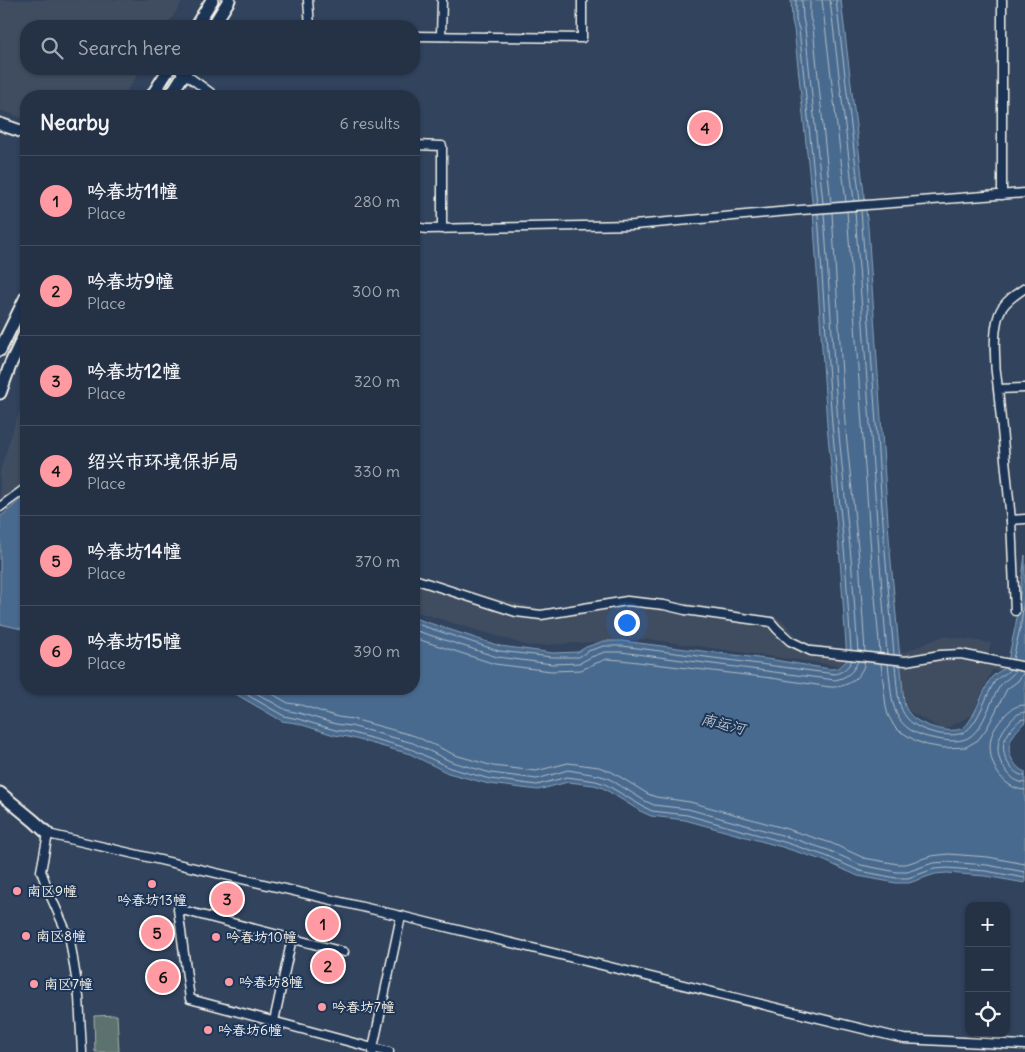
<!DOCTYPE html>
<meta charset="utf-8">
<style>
:root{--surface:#253246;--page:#2d3a4d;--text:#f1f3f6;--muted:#a3aab3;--line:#424d5f;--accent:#ff9aa2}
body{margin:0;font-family:Delius,"LXGW WenKai TC",sans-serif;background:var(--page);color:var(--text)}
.controls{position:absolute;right:15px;bottom:15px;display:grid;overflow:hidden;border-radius:10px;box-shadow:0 1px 4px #0004}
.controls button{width:45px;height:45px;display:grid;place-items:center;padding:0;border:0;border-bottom:1px solid var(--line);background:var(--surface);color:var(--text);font:25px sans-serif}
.you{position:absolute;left:626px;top:622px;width:18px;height:18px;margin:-12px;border:4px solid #fff;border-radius:50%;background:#1a73e8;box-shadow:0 0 0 8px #1a73e833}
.badge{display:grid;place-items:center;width:32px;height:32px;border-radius:50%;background:var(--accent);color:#111;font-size:16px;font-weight:700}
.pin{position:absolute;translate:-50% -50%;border:2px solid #fff;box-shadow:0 1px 5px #0006}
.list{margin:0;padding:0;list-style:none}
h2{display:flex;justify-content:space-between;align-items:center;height:65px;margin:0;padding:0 20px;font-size:21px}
h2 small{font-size:16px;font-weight:400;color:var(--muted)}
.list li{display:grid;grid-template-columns:32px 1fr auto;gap:15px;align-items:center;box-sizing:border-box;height:90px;padding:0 20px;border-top:1px solid var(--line)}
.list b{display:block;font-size:19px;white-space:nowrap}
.list p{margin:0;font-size:16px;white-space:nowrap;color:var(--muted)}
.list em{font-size:16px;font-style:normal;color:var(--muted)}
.icon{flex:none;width:28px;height:28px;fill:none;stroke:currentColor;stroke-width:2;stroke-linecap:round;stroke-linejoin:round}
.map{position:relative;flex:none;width:1025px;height:1052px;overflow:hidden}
.search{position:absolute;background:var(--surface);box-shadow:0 1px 4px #0004;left:20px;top:20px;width:400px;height:55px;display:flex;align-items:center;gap:12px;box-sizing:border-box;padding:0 18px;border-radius:20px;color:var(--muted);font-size:19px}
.panel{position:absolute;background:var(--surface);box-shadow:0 1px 4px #0004;left:20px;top:90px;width:400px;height:605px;border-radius:20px}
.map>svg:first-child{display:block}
.built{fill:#3f4d61}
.green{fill:#5c726e;stroke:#a8b2ab}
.water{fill:#496b8f;stroke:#8da1b3}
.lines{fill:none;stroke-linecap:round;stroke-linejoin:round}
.shore{stroke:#b0bbc4;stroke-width:1}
.street-casing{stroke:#f4f1e8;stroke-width:11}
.secondary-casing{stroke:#f4f1e8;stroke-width:15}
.street{stroke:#1d3557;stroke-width:8}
.secondary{stroke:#1d3557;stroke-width:11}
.poi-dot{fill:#ff9aa2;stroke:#1d3557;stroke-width:2}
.labels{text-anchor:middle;stroke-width:4;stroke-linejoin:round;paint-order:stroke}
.poi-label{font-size:14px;fill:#f4f1e8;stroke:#1d3557;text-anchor:start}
.water-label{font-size:15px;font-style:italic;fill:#b8c2c9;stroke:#1d3557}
</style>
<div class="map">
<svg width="1025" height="1052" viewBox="0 0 1025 1052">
<rect width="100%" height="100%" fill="#31435d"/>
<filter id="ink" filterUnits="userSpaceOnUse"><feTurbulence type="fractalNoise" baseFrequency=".02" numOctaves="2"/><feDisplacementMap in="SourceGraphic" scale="10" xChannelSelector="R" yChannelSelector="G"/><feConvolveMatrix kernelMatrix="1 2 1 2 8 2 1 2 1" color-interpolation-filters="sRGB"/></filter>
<g filter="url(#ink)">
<!-- built -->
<g class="built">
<polygon points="0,0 183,0 167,26 26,26 26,69 141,69 124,96 26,96 26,119 0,110"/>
<polygon points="26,396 26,494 0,514 0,471 15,423"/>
<polygon points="414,574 494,598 542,609 591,601 625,597 668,600 776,617 783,621 804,643 847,649 904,652 944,636 991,643 988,654 1025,663 1025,674 992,670 972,715 943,730 907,710 906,703 901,689 902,668 848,667 647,639 529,646 414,611"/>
</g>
<!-- green -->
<polygon class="green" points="117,1015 119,1052 95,1052 94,1016"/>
<!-- water -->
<g class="water">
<path d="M791,0H841L868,227L890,551L904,702C905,706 906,710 909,713C917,725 950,735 963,728C974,721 983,689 992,677C996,672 1003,671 1007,665L1016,623L1025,555V722C1014,733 1003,745 1013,761C1016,766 1020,770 1025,772V883L985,876L947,873L935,874L909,883H896L858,876L825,861L782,847L685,820L651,816L640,811L603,788L594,785L568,782L538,790L489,784L448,773L410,754L348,737L334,735L296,723L282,721L227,689H414V618L500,646L553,653L578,652L586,647L604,641H622L774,660L830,669C838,669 842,666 847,660L840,559L827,425L813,210L794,29L792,21Z"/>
<polygon points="26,495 26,630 0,624 0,517"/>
</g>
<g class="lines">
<!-- shore -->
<g class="shore">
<polyline points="796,0 796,20 799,29 817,204"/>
<polyline points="802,0 803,18 805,28 823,203"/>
<polyline points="810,0 810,17 813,28 831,203"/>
<polyline points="822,0 846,202"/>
<polyline points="830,0 854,201"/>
<polyline points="836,0 860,201"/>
<polyline points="861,210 885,551 894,655"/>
<polyline points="847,211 871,552 880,653"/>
<polyline points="855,211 879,551 887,654"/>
<polyline points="824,213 838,424 851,558 858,651"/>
<polyline points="832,213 845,423 859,558 865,652"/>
<polyline points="818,214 832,424 845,559 851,650"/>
<path d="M414,623L499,651L552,657H579L588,651L604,646H622L835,674C843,672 848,668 852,660"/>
<path d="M414,630L497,657L552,664L580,663L591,657L605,652H621L835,680C846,678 854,672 858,661"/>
<path d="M414,638L495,664L551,671L581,670L594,664L607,659L621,660L771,678L830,687C846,688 861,679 865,662"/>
<polyline points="1013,659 1021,624 1025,592"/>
<polyline points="881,663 886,707 888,715 894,726 898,730 916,741 927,745 944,748 966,747 978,740 987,728 1007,689 1018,681 1024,672"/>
<path d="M888,664C893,704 889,731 937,739C948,741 962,743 971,736C985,725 990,701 1000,686C1004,680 1011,678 1016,670"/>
<path d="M895,665C899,703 895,725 940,734C948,735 959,736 966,731C979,722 986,695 995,681C999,676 1006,675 1010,669"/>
<polyline points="237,689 284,716 298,719 335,730 349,732 411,749 450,768 490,779 537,785 567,777 596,781 605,784 642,806 652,811 687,815 784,842 826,856 860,871 896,878 908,878 934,869 947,868 986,871 1025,878"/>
<polyline points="249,689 286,710 299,713 336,724 351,726 413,743 452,762 491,773 537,779 568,770 597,775 608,778 645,801 654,805 688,809 785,836 828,850 861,865 897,872 907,872 933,863 947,862 987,865 1025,872"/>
<polyline points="264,689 288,703 301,705 338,717 353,719 415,736 455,755 493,766 536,771 568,763 599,767 612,772 648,794 656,797 690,802 787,829 831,843 864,858 898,864 906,864 931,856 948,854 988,857 1025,864"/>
<path d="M1025,705C1016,705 1011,709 1005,715C999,722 993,730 991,738C986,760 1001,789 1025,790"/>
<path d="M1025,712C1017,713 1014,717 1009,723C995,738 994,758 1008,773C1013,779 1017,782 1025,783"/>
<path d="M1025,719C1020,719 1019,721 1015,725C1011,729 1006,736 1004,742C1001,755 1011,775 1025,776"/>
</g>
<!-- street casing -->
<g class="street-casing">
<g id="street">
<polyline points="308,0 310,26"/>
<polyline points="414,36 582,38 582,0"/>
<polyline points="441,36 442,0"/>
<polyline points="178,69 215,96"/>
<polyline points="414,145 442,146 442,229"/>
<polyline points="1002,195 1002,0"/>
<polyline points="414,227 427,229 634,225 801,210 1025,193"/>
<path d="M998,389C995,370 991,325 1002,308C1008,299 1016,294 1025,288"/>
<polyline points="0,507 26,488"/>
<polyline points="1011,520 1025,519"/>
<polyline points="414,579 516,612 541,615 627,601 664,605 685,610 771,622 777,629 790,641 811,651 906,661 940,655 961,654 1025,667"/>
<polyline points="1015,611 1011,520 998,389 1025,388"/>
<polyline points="344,952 178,909 190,999 373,1048 373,1052"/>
<polyline points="274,1021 292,938"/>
<polyline points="82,1052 79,997 70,940 48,890 41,871 48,834 401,916 904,1039 1025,1045"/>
<polyline points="389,1052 373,1048 401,916"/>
</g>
</g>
<!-- secondary casing -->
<g class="secondary-casing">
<g id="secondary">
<polyline points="196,26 212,0"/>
<polyline points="213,26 229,0"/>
<polyline points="152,96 169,69"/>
<polyline points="170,96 187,69"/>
<polyline points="0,124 26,133"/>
<polyline points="0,350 26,297"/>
<polyline points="0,393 11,363 26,331"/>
<polyline points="0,793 34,821 48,834"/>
</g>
</g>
<!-- street -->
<use href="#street" class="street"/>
<!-- secondary -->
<use href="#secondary" class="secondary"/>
</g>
</g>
<!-- markers -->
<g class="poi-dot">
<circle cx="152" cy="884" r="5"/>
<circle cx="17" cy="891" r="5"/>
<circle cx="26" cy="936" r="5"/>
<circle cx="216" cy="937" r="5"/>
<circle cx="229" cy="982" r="5"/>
<circle cx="34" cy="984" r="5"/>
<circle cx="322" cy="1007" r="5"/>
<circle cx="208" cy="1030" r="5"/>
</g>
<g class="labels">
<!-- poi labels -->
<g class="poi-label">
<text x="27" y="896">南区9幢</text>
<text x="152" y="905" text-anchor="middle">吟春坊13幢</text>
<text x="36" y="941">南区8幢</text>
<text x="226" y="942">吟春坊10幢</text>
<text x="239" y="987">吟春坊8幢</text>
<text x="44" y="989">南区7幢</text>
<text x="332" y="1012">吟春坊7幢</text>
<text x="218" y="1035">吟春坊6幢</text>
</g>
<!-- water labels -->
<g class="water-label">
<text transform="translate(723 724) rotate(14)" y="5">南运河</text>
</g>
</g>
</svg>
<div class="controls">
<button>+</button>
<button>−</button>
<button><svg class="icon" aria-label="locate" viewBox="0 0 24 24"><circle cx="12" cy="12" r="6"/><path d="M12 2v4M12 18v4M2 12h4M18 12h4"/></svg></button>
</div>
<div class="you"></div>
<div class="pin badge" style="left:323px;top:924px">1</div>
<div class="pin badge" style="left:328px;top:966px">2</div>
<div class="pin badge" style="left:227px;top:899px">3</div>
<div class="pin badge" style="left:705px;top:128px">4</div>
<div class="pin badge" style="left:157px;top:933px">5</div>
<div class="pin badge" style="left:163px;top:977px">6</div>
<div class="search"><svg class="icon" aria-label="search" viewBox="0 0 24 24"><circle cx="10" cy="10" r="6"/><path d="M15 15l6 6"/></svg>Search here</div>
<section class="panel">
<h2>Nearby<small>6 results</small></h2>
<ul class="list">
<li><span class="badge">1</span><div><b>吟春坊11幢</b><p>Place</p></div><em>280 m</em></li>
<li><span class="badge">2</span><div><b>吟春坊9幢</b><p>Place</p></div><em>300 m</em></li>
<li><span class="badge">3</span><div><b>吟春坊12幢</b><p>Place</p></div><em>320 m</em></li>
<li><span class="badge">4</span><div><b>绍兴市环境保护局</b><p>Place</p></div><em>330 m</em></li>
<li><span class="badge">5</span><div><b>吟春坊14幢</b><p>Place</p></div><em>370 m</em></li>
<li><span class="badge">6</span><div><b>吟春坊15幢</b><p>Place</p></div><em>390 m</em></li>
</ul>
</section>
</div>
